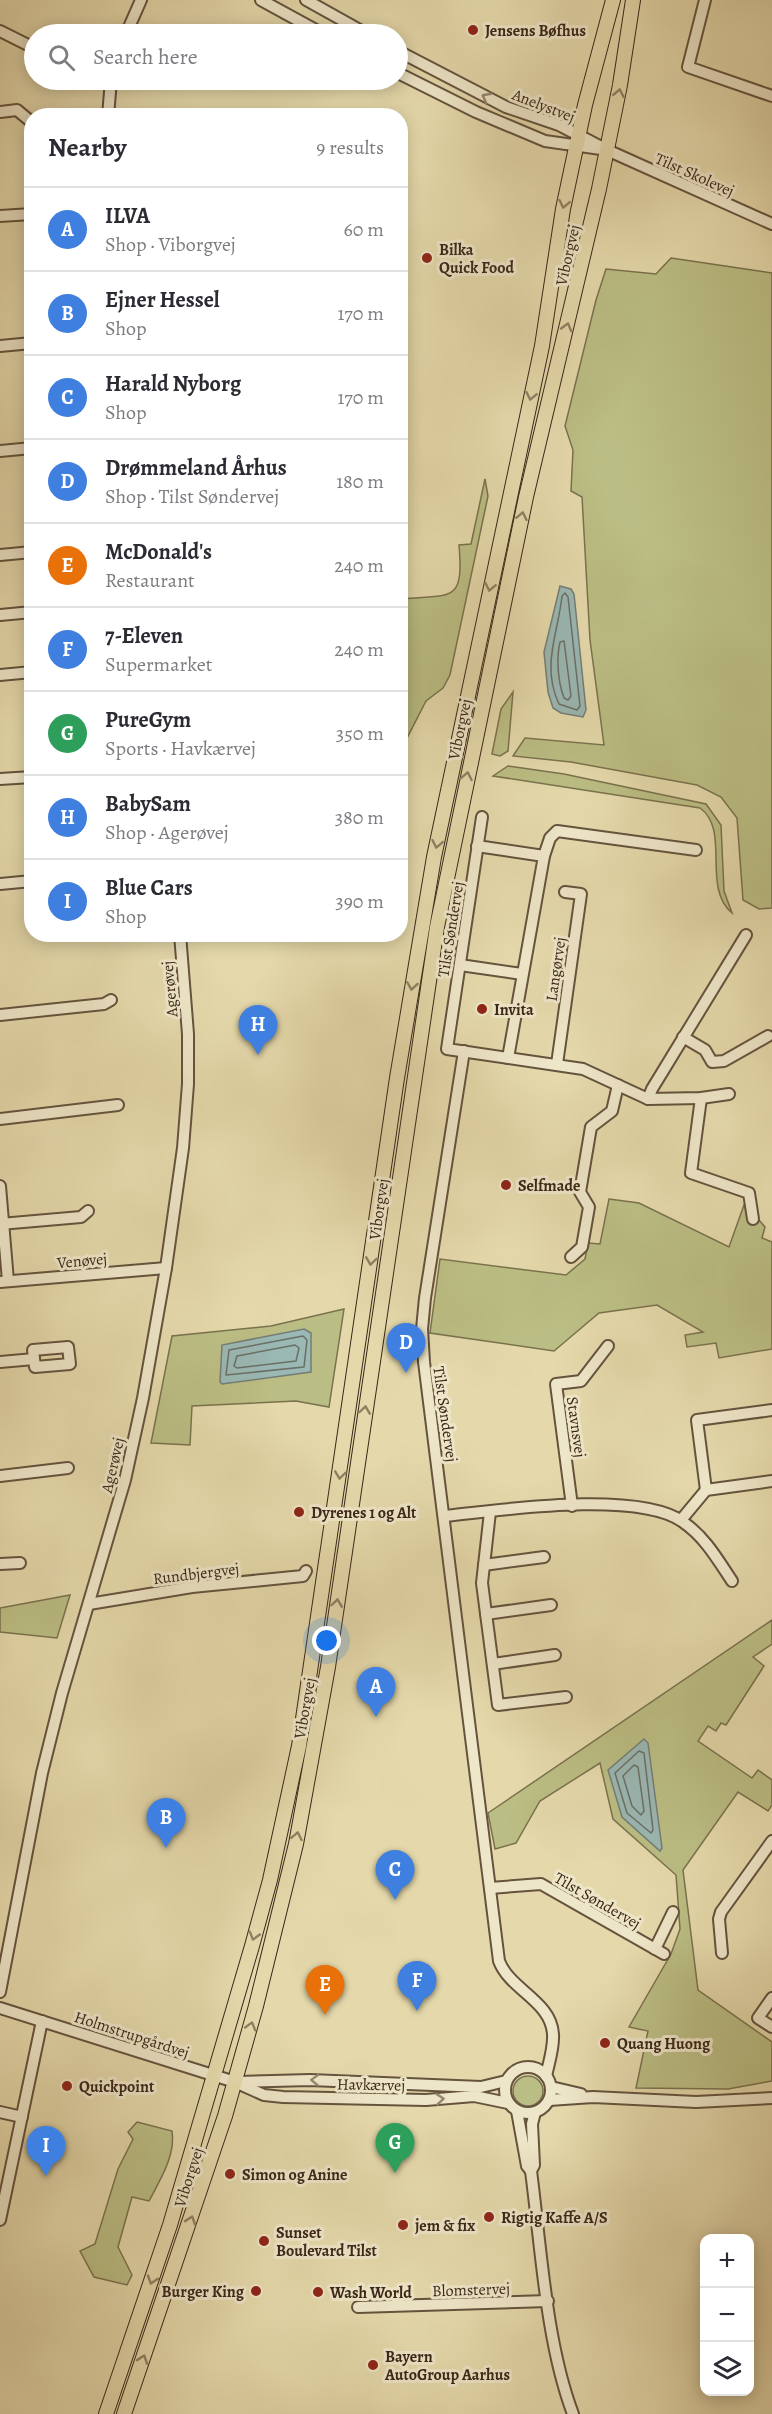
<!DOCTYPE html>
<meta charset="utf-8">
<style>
:root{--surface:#fff;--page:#f7f7f7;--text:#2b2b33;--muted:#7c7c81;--line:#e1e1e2;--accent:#8f2418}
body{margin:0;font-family:Alegreya,serif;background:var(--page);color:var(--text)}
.controls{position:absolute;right:18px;bottom:18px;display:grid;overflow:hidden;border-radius:12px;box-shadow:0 3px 15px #0003}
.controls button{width:54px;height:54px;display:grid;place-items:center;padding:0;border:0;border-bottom:2px solid var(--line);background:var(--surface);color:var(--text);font:30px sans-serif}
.you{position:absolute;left:327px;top:1641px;width:21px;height:21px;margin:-15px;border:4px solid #fff;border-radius:50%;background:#1a73e8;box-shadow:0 0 0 9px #1a73e833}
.badge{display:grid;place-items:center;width:39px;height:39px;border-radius:50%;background:var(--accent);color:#fff;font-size:20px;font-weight:700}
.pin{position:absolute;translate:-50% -50px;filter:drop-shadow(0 2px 3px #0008)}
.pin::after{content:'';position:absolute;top:32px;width:21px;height:18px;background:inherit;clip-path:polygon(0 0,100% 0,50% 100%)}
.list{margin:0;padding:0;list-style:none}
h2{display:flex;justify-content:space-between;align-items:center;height:78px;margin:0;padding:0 24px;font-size:26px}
h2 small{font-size:20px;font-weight:400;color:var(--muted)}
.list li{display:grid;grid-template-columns:39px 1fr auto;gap:18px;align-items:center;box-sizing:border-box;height:84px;padding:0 24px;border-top:2px solid var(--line)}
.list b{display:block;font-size:22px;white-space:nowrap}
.list p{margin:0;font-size:20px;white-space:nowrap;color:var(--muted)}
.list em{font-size:20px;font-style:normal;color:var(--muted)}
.icon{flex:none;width:33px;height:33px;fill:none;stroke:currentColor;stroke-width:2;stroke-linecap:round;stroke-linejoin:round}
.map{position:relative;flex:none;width:772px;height:2414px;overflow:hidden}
.search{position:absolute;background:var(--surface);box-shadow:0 3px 15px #0003;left:24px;top:24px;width:384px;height:66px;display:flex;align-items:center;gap:15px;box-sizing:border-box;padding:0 21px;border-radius:33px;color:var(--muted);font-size:22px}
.panel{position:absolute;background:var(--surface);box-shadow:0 3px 15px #0003;left:24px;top:108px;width:384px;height:834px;border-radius:24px}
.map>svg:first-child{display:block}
.green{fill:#bbbe84;stroke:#7a724e;stroke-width:1.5}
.water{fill:#9ab8b4;stroke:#747e76;stroke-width:1.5}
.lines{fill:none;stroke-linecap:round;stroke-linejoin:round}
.shore{stroke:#6a6f66;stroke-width:1.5}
.minor-casing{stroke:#65533e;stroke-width:14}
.major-casing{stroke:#3a2619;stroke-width:16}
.minor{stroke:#eee6c8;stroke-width:10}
.major{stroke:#e5d9ab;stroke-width:14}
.oneway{stroke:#908062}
.oneway2{stroke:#948670}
.poi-dot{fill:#8f2418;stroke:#eee6c8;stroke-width:2}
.labels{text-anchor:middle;stroke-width:6;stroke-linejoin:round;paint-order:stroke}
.poi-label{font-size:16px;font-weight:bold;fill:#3a2619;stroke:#eee6c8;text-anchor:start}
.street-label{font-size:16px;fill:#3a2619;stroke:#eee6c8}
</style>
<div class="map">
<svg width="772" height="2414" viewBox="0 0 772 2414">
<rect width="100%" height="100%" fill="#e5d9ab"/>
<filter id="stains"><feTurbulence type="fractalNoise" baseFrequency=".00333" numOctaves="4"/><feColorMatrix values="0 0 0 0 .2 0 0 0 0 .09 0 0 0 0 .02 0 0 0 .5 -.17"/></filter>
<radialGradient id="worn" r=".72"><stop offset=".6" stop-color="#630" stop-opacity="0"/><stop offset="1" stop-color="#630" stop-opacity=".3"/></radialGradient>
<!-- green -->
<g class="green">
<polygon points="671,258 772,273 772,908 759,909 743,900 737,818 721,797 697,785 571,762 513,756 525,738 604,745 590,640 582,497 571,491 573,450 565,426 596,300 606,269 656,274"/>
<path d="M485,479L488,496L450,675L443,688L426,701L407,738L401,739V599C452,594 464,604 459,545L471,544Z"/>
<polygon points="513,692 508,751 500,756 492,754 501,709"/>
<path d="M508,766L564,774L706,804L721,825L724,891L732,913C701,887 731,830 700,808L493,776Z"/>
<polygon points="609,1199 639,1203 729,1247 744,1205 747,1206 765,1227 762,1238 772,1242 772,1349 719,1358 716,1343 687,1347 685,1335 703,1332 657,1305 599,1313 554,1351 430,1333 440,1259 566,1275 585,1259 588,1243 600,1244"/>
<polygon points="344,1309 329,1407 296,1401 192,1406 190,1445 151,1443 172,1336 271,1326"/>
<polygon points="70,1595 57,1638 0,1632 0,1608"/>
<polygon points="772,1620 772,1644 753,1657 764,1666 726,1725 721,1723 716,1731 708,1726 698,1741 752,1778 758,1770 772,1780 772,1805 768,1811 738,1792 683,1870 698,1990 772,2042 772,2081 728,2089 636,2088 648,2031 629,2027 671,1954 680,1929 676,1875 613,1819 600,1763 540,1801 516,1843 495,1849 488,1813"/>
<circle cx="528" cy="2091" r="15"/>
<path d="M137,2122L172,2131C176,2155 160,2180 149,2201L132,2197L118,2247L132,2275L127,2285L94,2277L80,2251L95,2244L118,2169L133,2139L128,2132Z"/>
</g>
<!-- water -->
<g class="water">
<polygon points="560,586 571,589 574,594 586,710 583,717 561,713 553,708 548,692 544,652"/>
<polygon points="304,1329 311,1333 311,1372 222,1384 220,1382 222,1345"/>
<polygon points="644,1739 648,1743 662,1848 660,1851 622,1817 608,1770"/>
</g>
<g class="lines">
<!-- shore -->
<g class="shore">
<path d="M565,593L568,597L580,706L577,710L559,704C541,666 558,634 562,596Z"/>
<path d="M564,641L571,696L568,700L564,698C558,682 556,659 560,642Z"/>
<polygon points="303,1336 307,1340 304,1367 226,1375 229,1350"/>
<polygon points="295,1345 299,1348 296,1361 237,1368 234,1366 237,1356"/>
<polygon points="639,1751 644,1753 653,1830 651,1833 627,1813 615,1773"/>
<polygon points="634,1765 638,1767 644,1811 641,1815 632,1806 623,1776"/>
</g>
<!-- minor casing -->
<g class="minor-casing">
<g id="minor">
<polyline points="261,0 323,34"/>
<polyline points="306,0 367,34"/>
<polyline points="705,0 688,67 772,96"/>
<polyline points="0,31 34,48"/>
<polyline points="126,34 141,0"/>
<polyline points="398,51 506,107 559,125 607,150 772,224"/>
<polyline points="398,73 476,112 545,141 601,149"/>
<polyline points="99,80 110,84"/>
<polyline points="0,112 17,110 29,120"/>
<polyline points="108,116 111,80"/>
<polyline points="0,216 32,214"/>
<polyline points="0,346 32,343"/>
<polyline points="0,451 32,448"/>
<polyline points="0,555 32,552"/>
<polyline points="0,615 32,612"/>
<polyline points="0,675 32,672"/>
<polyline points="0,779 32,777"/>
<polyline points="482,817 447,1049 583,1069 648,1099 701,1098 729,1094"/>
<polyline points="477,846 544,856"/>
<polyline points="0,884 32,881"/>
<polyline points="460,965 522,974"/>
<polyline points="0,1015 104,1004 111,1000"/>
<polyline points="683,1037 705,1050 712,1062 724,1061 768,1036"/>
<path d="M464,1051L425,1298L422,1329L424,1362L499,1961C510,1990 551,2001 553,2034C554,2048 549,2062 546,2076"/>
<polyline points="508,1058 544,856 550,838 557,831 696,850"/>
<polyline points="557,1064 581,894 565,892"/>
<polyline points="701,1098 691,1173 749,1193 753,1219"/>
<polyline points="648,1099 652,1089 746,935"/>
<polyline points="0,1119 118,1105"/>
<polyline points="0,1186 8,1281"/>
<polyline points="0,1224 81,1217 88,1211"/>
<polyline points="571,1257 582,1247 589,1207 580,1192 591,1127 612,1111 618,1085"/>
<polyline points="0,1282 166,1268"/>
<polygon points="68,1347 70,1364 35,1367 33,1350"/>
<polyline points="0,1362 34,1359"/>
<polyline points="0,1476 68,1468"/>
<polyline points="706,1490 697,1420 772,1410"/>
<polyline points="572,1506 556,1384 581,1381 608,1346"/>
<polyline points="490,1512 482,1583 498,1705 566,1697"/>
<path d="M444,1516C501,1510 638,1490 683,1522C705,1537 718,1560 732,1581"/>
<polyline points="681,1520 706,1490 772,1481"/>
<polyline points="0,1564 20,1563"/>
<polyline points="484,1565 544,1557"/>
<polyline points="89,1604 192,1587 303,1576 306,1571"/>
<polyline points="486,1614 551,1605"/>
<polyline points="493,1664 555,1655"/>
<polyline points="490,1888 541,1884 664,1954"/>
<polyline points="655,1949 673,1912"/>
<polyline points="722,1953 719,1919 721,1912 772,1841"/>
<polyline points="0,1992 42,1773 62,1693 125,1480 143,1398 166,1268 183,1148 188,1084 188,1034 180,934"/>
<polyline points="772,1998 758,2018 772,2027"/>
<polyline points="0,2008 235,2082 264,2095 283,2097 426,2100 474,2096 508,2103"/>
<circle cx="528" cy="2090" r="23"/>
<polyline points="237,2082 310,2080 481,2087 506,2081"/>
<polyline points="551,2087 581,2094"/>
<polyline points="549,2100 593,2097 696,2102 772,2098"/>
<polyline points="517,2111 527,2166 531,2171"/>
<polyline points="0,2112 22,2117"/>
<path d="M535,2112L532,2124L534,2165L531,2171C541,2247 546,2343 573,2414"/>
<polyline points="0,2220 42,2021"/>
<polyline points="358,2307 548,2301"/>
</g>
</g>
<!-- major casing -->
<g class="major-casing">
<g id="major">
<polyline points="106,2414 170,2225 252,1946 270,1880 299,1746 397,1078 434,857 542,346 563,209 585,105 613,0"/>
<polyline points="124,2414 225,2116 256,2006 296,1844 328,1667 437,927 526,497 599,189 620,85 633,0"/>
</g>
</g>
<!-- minor -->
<use href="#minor" class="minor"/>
<!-- major -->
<use href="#major" class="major"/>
</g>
<!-- one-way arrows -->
<defs><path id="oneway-chevron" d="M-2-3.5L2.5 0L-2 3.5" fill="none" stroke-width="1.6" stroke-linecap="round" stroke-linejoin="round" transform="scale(1.5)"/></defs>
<g class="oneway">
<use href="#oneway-chevron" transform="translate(619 93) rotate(-79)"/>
<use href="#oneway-chevron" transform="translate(564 204) rotate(101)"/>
<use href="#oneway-chevron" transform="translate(567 327) rotate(-75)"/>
<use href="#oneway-chevron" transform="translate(531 396) rotate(102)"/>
<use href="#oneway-chevron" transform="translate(522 516) rotate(-78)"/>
<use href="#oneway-chevron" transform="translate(490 587) rotate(102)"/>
<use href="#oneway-chevron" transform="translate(467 776) rotate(-79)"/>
<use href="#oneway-chevron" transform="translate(437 844) rotate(101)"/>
<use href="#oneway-chevron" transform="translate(412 986) rotate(99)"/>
<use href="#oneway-chevron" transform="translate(371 1261) rotate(98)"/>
<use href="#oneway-chevron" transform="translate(365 1410) rotate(-82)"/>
<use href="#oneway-chevron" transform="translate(340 1475) rotate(98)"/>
<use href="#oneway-chevron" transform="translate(337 1603) rotate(-82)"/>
<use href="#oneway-chevron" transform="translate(297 1836) rotate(-79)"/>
<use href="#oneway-chevron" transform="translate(254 1936) rotate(106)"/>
<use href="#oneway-chevron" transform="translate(251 2026) rotate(-74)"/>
<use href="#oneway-chevron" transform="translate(191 2220) rotate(-71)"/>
<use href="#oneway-chevron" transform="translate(152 2280) rotate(108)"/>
<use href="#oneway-chevron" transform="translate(143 2359) rotate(-71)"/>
</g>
<g class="oneway2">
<use href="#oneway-chevron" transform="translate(486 97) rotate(-152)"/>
<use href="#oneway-chevron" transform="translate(315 2080) rotate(-178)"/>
<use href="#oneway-chevron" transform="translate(440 2099) rotate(-5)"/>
</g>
<!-- markers -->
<g class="poi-dot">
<circle cx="473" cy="30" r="6"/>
<circle cx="427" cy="258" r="6"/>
<circle cx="482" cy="1009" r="6"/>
<circle cx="506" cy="1185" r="6"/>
<circle cx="299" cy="1512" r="6"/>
<circle cx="605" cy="2043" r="6"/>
<circle cx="67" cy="2086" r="6"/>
<circle cx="230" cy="2174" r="6"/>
<circle cx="489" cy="2217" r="6"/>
<circle cx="403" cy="2225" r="6"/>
<circle cx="264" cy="2241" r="6"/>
<circle cx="256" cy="2291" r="6"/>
<circle cx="318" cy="2292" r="6"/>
<circle cx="373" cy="2365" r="6"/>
</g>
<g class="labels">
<!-- poi labels -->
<g class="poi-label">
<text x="485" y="36">Jensens Bøfhus</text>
<text x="439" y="255">Bilka<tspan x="439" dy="18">Quick Food</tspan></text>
<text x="494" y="1015">Invita</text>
<text x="518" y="1191">Selfmade</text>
<text x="311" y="1518">Dyrenes 1 og Alt</text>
<text x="617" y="2049">Quang Huong</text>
<text x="79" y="2092">Quickpoint</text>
<text x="242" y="2180">Simon og Anine</text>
<text x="501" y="2223">Rigtig Kaffe A/S</text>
<text x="415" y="2231">jem &amp; fix</text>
<text x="276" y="2238">Sunset<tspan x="276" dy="18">Boulevard Tilst</tspan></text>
<text x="244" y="2297" text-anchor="end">Burger King</text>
<text x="330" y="2298">Wash World</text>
<text x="385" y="2362">Bayern<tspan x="385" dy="18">AutoGroup Aarhus</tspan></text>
</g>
<!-- street labels -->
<g class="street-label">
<text transform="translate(544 105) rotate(21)" y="6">Anelystvej</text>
<text transform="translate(695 174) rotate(24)" y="6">Tilst Skolevej</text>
<text transform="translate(567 255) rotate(-77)" y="6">Viborgvej</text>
<text transform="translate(459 729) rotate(-78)" y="6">Viborgvej</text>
<text transform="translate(450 929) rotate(-81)" y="6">Tilst Søndervej</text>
<text transform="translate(555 969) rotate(-82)" y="6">Langørvej</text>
<text transform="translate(169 989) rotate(-95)" y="6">Agerøvej</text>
<text transform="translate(378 1209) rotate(-82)" y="6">Viborgvej</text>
<text transform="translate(82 1260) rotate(-5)" y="6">Venøvej</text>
<text transform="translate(446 1414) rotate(82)" y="6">Tilst Søndervej</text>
<text transform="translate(577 1427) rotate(82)" y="6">Stavnsvej</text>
<text transform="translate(112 1465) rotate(-77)" y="6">Agerøvej</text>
<text transform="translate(196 1573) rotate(-7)" y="6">Rundbjergvej</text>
<text transform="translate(304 1708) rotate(-80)" y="6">Viborgvej</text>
<text transform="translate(598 1900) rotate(30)" y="6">Tilst Søndervej</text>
<text transform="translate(132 2034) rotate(18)" y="6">Holmstrupgårdvej</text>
<text transform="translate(371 2084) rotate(1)" y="6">Havkærvej</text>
<text transform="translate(188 2177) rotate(-72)" y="6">Viborgvej</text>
<text transform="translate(471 2289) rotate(-2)" y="6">Blomstervej</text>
</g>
</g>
<rect width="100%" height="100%" filter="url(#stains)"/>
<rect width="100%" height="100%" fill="url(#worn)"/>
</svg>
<div class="controls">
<button>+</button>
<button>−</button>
<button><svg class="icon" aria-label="layers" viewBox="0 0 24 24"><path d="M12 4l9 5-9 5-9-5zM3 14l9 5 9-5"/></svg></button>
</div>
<div class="you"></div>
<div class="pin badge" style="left:376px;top:1717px;background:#3f7fe0">A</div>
<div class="pin badge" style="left:166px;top:1848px;background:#3f7fe0">B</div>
<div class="pin badge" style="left:395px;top:1900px;background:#3f7fe0">C</div>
<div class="pin badge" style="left:406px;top:1373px;background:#3f7fe0">D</div>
<div class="pin badge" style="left:325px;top:2015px;background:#e8710a">E</div>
<div class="pin badge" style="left:417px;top:2011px;background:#3f7fe0">F</div>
<div class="pin badge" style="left:395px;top:2173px;background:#2e9e5b">G</div>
<div class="pin badge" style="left:258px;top:1055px;background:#3f7fe0">H</div>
<div class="pin badge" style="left:46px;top:2176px;background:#3f7fe0">I</div>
<div class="search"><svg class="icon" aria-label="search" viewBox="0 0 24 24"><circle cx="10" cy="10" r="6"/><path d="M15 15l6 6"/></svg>Search here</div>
<section class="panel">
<h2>Nearby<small>9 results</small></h2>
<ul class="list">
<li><span class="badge" style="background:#3f7fe0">A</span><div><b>ILVA</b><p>Shop · Viborgvej</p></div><em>60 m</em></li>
<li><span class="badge" style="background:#3f7fe0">B</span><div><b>Ejner Hessel</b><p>Shop</p></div><em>170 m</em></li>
<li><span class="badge" style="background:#3f7fe0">C</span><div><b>Harald Nyborg</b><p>Shop</p></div><em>170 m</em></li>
<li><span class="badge" style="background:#3f7fe0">D</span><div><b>Drømmeland Århus</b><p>Shop · Tilst Søndervej</p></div><em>180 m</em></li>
<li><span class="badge" style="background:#e8710a">E</span><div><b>McDonald's</b><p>Restaurant</p></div><em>240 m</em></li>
<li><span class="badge" style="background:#3f7fe0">F</span><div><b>7-Eleven</b><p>Supermarket</p></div><em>240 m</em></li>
<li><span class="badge" style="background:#2e9e5b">G</span><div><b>PureGym</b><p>Sports · Havkærvej</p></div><em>350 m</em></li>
<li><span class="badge" style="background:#3f7fe0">H</span><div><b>BabySam</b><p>Shop · Agerøvej</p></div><em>380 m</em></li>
<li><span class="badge" style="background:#3f7fe0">I</span><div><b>Blue Cars</b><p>Shop</p></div><em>390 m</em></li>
</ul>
</section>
</div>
